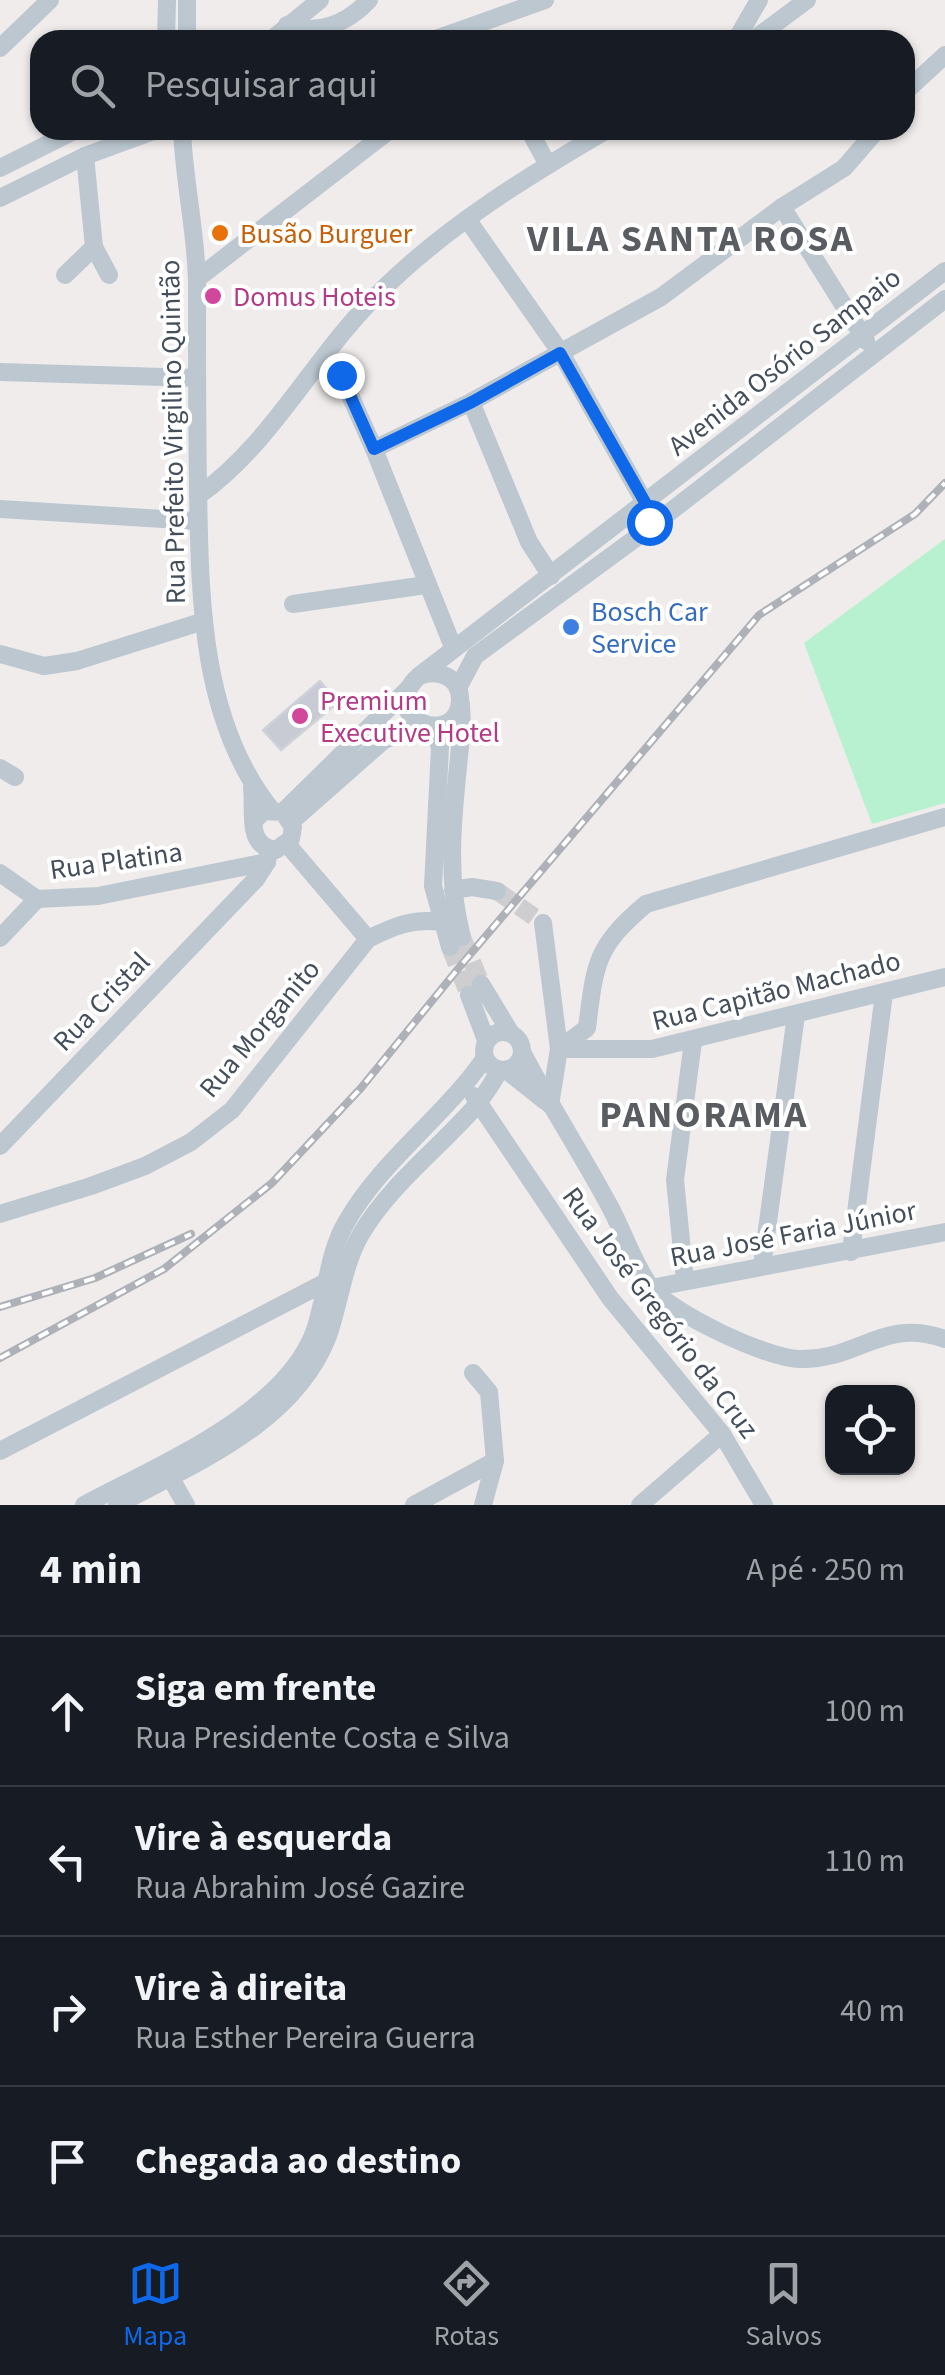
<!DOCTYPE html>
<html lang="pt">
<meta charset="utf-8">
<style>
:root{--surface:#171b24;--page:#20242c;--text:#f1f3f6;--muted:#9ea1a6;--line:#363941;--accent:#0e68e8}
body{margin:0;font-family:"Source Sans 3",sans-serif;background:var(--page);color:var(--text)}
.controls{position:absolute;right:30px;bottom:30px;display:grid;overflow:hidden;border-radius:20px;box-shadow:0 2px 8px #0004}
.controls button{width:90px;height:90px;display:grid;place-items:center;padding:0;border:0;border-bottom:2px solid var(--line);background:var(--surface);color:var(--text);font:50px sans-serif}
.stop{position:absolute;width:30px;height:30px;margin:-22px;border:8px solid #0e68e8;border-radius:50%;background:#fff}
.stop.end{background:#0e68e8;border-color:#fff;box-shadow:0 2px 10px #0008}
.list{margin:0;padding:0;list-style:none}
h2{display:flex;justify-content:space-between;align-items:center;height:130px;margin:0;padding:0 40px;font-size:42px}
h2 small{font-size:32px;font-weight:400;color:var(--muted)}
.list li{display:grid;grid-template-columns:65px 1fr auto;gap:30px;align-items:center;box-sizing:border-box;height:150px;padding:0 40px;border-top:2px solid var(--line)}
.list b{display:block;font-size:38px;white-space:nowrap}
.list p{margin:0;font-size:32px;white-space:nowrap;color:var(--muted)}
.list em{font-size:32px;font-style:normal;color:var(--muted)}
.icon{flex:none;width:55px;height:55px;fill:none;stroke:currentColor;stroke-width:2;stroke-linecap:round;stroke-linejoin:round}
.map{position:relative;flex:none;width:945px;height:1505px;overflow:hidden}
.search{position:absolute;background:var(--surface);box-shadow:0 2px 8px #0004;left:30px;right:30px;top:30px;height:110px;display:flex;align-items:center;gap:25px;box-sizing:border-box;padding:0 35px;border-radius:30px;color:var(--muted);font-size:38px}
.sheet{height:730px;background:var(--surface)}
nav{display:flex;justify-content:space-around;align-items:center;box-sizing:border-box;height:140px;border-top:2px solid var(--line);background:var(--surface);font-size:28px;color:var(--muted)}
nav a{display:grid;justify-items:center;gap:5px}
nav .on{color:var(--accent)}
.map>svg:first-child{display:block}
.green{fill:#b7f1cf}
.building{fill:#c8cbd3;stroke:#d0d2d9;stroke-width:2.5}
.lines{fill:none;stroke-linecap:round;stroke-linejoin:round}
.minor-tunnel{stroke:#cecdcf;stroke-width:18;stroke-dasharray:18 9;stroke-linecap:butt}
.minor{stroke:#bcc7d0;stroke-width:18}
.rail-casing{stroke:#aeb1b8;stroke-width:8}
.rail{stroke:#fff;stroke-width:4;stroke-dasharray:11;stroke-linecap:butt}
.route{stroke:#0e68e8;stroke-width:12}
.food-dot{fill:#e8710a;stroke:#fff;stroke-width:4}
.hotel-dot{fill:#d1479c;stroke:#fff;stroke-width:4}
.shop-dot{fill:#3f7fe0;stroke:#fff;stroke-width:4}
.labels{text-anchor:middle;stroke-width:8;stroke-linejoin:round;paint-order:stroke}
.food-label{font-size:28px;fill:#c56008;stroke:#fff;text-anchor:start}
.hotel-label{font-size:28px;fill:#b23c85;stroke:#fff;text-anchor:start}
.street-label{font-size:28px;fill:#444f5b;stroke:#fff}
.shop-label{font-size:28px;fill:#366cbe;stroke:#fff;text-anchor:start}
.district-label{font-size:38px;font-weight:bold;letter-spacing:2.5px;fill:#595d62;stroke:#fff}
</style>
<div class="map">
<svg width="945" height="1505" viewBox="0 0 945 1505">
<rect width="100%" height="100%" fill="#f0ecec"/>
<!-- green -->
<polygon class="green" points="945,539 945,803 872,824 804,643"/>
<!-- building -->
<polygon class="building" points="320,681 338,702 281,750 263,730"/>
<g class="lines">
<!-- minor-tunnel -->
<g class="minor-tunnel">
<polyline points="497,891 543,923"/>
<polyline points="462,937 481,984"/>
<polyline points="450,947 469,995"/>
</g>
<!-- minor -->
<g class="minor">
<polyline points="187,0 187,40"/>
<path d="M287,25C318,36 348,23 369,0"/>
<polyline points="166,40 167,0"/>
<polyline points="271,40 320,0"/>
<polyline points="433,40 545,0"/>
<polyline points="736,40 759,0"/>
<polyline points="753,40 807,0"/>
<polyline points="0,48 50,0"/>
<polyline points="905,92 945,55"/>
<path d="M182,130C184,181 196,231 197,282C197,351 197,419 198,488C200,597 200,720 271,809"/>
<polyline points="529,130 548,165"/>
<polyline points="0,168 76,130"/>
<polyline points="0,198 85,156 156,130"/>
<polyline points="782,207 866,341"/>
<polyline points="467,219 561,353 650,512"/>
<polyline points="94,247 109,275"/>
<polyline points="65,275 94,247 85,156"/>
<polyline points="197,279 390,130"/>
<polyline points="326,355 341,375 374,449 453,647"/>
<polyline points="0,372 196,378"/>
<polyline points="471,402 529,542 551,576"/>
<polyline points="374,449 471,402 661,297 782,207 844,168 877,130"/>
<path d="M198,496C274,442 315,354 382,290C448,225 528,176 607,130"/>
<polyline points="0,509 196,521"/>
<polyline points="293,604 426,585"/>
<polyline points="0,654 44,666 77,661 204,621"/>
<path d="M419,676C437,669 460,676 460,699C459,751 373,718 419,676L945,271"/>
<polyline points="458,688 475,656 644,532 945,299"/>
<path d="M461,704L462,725C456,796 443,867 462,937"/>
<polyline points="434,726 440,748 433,886 450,947"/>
<polyline points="0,768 15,777"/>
<path d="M252,788C255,811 245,847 276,850L291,839L293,827L283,812L264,811L255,820"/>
<polyline points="283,812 408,689"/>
<polyline points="292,821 384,740 426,725"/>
<polyline points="287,844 368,939"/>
<polyline points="0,873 37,899 98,896 267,862"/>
<polyline points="453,890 472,887 497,891"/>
<polyline points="543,923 559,1049 550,1105"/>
<polyline points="0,938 37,899"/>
<polyline points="481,984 510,1032"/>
<polyline points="469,995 486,1040"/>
<circle cx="503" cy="1051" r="19"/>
<path d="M559,1049L587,1028C595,964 595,947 646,904L945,817"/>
<polyline points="559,1049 652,1049 945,977"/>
<path d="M522,1052C549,1104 581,1153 609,1205C623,1230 633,1263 650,1286C670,1313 766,1358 799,1359C858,1361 882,1317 945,1339"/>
<polyline points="506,1070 545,1101"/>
<polyline points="474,1096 610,1298 722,1434 764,1505"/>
<polyline points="0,1146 256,879 267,862 269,850"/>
<path d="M0,1214L91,1186L145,1166L191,1142L232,1110L368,939C394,926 413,918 442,922"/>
<polyline points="851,1252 884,993"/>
<polyline points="762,1266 796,1015"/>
<polyline points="685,1281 675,1180 693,1041"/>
<polyline points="651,1288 945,1232"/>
<polyline points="473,1373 489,1392 495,1461 483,1505"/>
<polyline points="0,1451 326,1282"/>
<polyline points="165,1468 186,1505"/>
<path d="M84,1505C157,1466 286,1413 315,1330C327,1294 327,1254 347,1221C382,1160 444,1117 484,1059"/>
<path d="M117,1505C195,1463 294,1424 328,1336C340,1302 343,1265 361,1234C389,1186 438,1149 474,1108C484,1097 492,1083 500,1070"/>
<polyline points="414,1505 495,1461"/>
<polyline points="640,1505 722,1434"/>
</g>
<!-- rail casing -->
<g class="rail-casing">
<g id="rail">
<polyline points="0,1307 95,1278 191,1234"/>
<polyline points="0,1358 164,1269 272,1183 361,1088 462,964 759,615 915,514 945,483"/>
</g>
</g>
<!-- rail -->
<use href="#rail" class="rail"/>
</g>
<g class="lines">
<!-- route -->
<polyline class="route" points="341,375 374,449 472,402 560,353 646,504 649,522"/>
</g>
<!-- markers -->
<circle class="food-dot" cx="220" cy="233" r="10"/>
<g class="hotel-dot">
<circle cx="213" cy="296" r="10"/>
<circle cx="300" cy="716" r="10"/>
</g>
<circle class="shop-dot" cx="571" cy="627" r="10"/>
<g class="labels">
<!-- food labels -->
<g class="food-label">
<text x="240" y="243">Busão Burguer</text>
</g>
<!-- hotel labels -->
<g class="hotel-label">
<text x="233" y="306">Domus Hoteis</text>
<text x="320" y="710">Premium<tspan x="320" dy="32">Executive Hotel</tspan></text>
</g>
<!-- street labels -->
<g class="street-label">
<text transform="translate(784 361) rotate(-38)" y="10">Avenida Osório Sampaio</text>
<text transform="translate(172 432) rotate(-91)" y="10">Rua Prefeito Virgilino Quintão</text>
<text transform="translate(116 860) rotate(-8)" y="10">Rua Platina</text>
<text transform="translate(776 990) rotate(-14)" y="10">Rua Capitão Machado</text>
<text transform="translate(101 1001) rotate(-46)" y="10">Rua Cristal</text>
<text transform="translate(259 1028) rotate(-50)" y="10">Rua Morganito</text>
<text transform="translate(793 1233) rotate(-11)" y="10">Rua José Faria Júnior</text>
<text transform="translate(661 1312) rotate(53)" y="10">Rua José Gregório da Cruz</text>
</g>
<!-- shop labels -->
<g class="shop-label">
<text x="591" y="621">Bosch Car<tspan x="591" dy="32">Service</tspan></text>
</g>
<!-- district labels -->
<g class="district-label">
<text x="691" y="251">VILA SANTA ROSA</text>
<text x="704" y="1127">PANORAMA</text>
</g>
</g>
</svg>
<div class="controls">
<button><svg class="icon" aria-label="locate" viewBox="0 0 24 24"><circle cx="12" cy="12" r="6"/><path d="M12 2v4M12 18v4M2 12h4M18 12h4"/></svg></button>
</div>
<div class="stop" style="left:649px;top:522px"></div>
<div class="stop end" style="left:341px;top:375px"></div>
<div class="search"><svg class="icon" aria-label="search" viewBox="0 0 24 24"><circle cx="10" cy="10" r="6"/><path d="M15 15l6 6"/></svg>Pesquisar aqui</div>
</div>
<section class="sheet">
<h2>4 min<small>A pé · 250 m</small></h2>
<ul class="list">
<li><svg class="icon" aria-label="ahead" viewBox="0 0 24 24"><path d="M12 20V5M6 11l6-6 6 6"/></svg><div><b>Siga em frente</b><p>Rua Presidente Costa e Silva</p></div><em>100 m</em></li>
<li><svg class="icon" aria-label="left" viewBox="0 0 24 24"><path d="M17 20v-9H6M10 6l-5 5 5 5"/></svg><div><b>Vire à esquerda</b><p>Rua Abrahim José Gazire</p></div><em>110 m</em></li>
<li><svg class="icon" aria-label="right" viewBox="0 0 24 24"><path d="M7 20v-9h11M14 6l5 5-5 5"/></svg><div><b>Vire à direita</b><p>Rua Esther Pereira Guerra</p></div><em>40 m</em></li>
<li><svg class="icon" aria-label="arrive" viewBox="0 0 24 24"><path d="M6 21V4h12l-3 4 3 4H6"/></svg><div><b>Chegada ao destino</b></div></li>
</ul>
</section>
<nav>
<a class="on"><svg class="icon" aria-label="map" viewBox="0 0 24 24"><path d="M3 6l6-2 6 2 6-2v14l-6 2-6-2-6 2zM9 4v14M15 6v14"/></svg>Mapa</a>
<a><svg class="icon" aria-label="directions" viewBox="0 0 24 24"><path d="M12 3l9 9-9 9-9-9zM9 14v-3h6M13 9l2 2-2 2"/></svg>Rotas</a>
<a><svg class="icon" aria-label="saved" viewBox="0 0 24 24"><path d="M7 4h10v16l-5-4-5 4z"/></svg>Salvos</a>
</nav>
